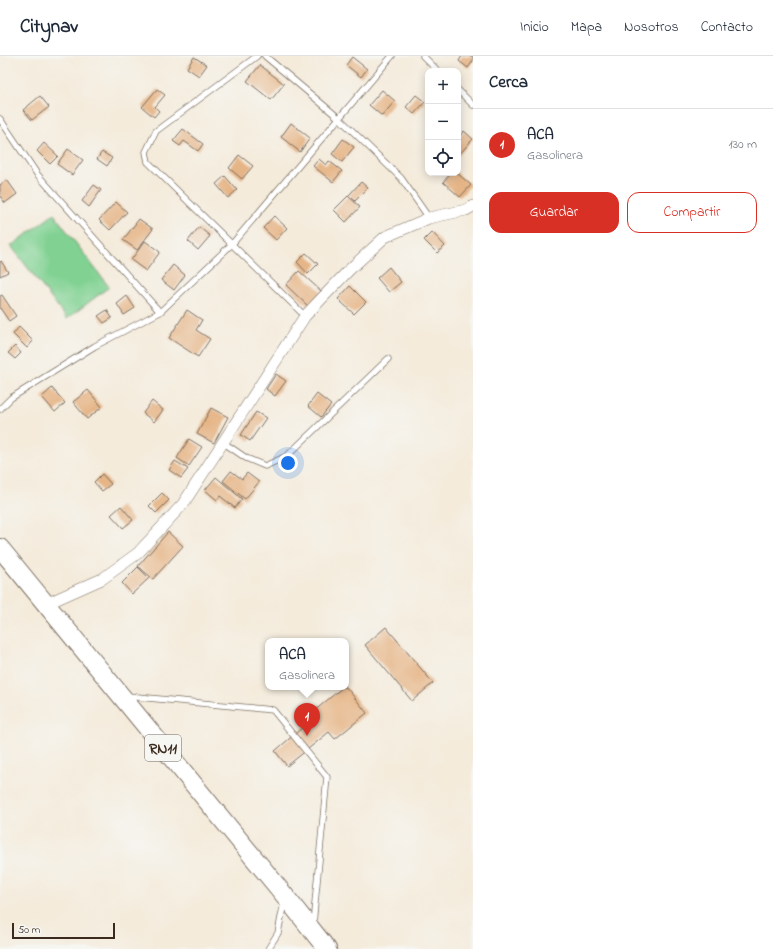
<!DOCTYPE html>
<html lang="es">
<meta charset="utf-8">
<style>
:root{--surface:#fff;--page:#f2f2f3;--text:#1f2937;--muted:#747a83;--line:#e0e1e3;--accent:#d93025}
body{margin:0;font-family:"Indie Flower",sans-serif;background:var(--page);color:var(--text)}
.controls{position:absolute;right:12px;top:12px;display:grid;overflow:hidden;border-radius:8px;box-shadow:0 2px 10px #0003}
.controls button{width:36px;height:36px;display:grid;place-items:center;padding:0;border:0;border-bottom:1px solid var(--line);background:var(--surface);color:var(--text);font:20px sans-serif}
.scale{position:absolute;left:12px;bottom:10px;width:103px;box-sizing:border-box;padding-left:4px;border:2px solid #3b2a1e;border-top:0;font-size:11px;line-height:14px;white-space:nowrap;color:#3b2a1e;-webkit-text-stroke:3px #f6f6f2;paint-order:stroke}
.you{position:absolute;left:288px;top:407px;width:14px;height:14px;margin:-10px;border:3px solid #fff;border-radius:50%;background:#1a73e8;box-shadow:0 0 0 6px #1a73e833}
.badge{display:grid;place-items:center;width:26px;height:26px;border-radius:50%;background:var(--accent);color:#fff;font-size:13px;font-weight:700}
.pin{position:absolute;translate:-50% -33px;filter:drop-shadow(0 1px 2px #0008)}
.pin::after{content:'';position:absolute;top:21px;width:14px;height:12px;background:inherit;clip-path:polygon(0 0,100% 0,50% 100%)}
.popup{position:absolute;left:265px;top:582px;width:84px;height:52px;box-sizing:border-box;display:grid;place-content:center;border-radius:8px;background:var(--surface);filter:drop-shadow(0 1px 3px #0005);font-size:13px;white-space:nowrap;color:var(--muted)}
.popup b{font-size:15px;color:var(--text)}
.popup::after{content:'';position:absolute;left:50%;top:100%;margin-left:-8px;border:8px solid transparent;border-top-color:var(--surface)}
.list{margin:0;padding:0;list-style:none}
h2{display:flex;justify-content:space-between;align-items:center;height:52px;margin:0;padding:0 16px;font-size:17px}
h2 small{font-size:13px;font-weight:400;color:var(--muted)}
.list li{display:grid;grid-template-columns:26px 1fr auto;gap:12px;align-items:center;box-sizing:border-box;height:72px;padding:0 16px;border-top:1px solid var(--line)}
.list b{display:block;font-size:15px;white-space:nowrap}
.list p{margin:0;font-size:13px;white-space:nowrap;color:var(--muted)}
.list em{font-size:13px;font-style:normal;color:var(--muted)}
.actions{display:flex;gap:8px;padding:12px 16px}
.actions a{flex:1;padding:9px 0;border:1px solid var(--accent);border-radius:12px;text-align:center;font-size:14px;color:var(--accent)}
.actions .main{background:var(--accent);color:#fff}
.icon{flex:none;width:22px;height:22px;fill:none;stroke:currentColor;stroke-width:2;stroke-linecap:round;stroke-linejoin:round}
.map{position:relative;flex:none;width:473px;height:893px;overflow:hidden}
header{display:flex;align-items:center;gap:24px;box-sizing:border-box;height:56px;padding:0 20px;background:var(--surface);border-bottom:1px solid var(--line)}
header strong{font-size:19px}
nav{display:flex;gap:22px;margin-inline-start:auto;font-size:14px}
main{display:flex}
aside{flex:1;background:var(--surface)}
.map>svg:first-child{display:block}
.green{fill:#80d192;stroke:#5e7e58}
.building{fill:#e6b587}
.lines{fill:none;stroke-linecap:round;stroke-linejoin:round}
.service-casing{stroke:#7c6e60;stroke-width:7}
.minor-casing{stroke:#7c6e60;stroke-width:12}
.trunk-casing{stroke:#7c6e60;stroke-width:20}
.service{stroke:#fff;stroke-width:5.5}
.minor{stroke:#fff;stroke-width:11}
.trunk{stroke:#fff;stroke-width:18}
.labels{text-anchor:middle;stroke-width:4;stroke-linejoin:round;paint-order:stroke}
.shield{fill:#f6f6f2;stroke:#73675e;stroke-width:1}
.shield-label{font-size:15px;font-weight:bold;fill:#3b2a1e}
</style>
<header>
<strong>Citynav</strong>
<nav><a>Inicio</a><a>Mapa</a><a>Nosotros</a><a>Contacto</a></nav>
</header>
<main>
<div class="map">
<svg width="473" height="893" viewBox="0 0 473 893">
<rect width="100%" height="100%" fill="#f6f6f2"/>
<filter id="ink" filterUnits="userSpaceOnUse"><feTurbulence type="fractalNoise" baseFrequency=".025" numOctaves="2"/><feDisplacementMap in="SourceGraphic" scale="8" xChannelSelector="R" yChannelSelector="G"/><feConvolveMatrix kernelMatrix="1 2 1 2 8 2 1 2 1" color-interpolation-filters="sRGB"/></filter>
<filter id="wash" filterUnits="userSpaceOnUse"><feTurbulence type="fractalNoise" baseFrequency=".012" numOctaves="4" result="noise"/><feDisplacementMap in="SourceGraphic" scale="16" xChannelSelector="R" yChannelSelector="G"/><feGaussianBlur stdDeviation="0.9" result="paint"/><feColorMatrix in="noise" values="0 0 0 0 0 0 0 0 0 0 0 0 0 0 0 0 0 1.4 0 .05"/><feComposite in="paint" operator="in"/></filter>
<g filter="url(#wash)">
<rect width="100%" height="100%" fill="#f4ebdb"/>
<!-- green -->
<polygon class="green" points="54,158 109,231 67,263 11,190"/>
<g id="blocks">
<!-- building -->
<g class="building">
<polygon points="462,0 473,0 473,5 468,12 459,5"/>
<polygon points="194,1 207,9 199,20 187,12"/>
<polygon points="352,1 367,13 361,21 346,9"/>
<polygon points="260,9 284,28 271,44 247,25"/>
<polygon points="157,33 165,39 155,51 159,55 154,61 142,51"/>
<polygon points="382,34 395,45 382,60 369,49"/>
<polygon points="416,39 425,46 414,58 406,51"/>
<polygon points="40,40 49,51 32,64 23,54"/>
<polygon points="291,67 310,82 300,96 281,81"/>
<polygon points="183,73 203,88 198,95 184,85 180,90 173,85"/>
<polygon points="464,75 473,83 458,100 458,82"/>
<polygon points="343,83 354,91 342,106 332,98"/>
<polygon points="44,87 58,100 50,108 37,95"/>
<polygon points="68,93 83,104 72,119 57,108"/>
<polygon points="102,96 112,102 107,110 97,103"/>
<polygon points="239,99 253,110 242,123 229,112"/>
<polygon points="319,103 326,109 329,105 342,115 333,126 313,110"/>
<polygon points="451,117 457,117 471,129 460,141 443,126"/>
<polygon points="225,120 237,134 228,142 216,128"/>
<polygon points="7,124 17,138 5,147 0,140 0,129"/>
<polygon points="361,126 368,132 355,145 349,139"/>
<polygon points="94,129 101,134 89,151 82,145"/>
<polygon points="348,140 360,151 346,166 334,154"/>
<polygon points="116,146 127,156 110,174 99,164"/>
<polygon points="274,160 287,172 276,184 263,172"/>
<polygon points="139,163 153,173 137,194 123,184"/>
<polygon points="199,171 210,180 198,194 188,185"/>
<polygon points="432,176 445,190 437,197 424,184"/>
<polygon points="145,185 160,196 146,215 131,204"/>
<polygon points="306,197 318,208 308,218 297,206"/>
<polygon points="1,205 8,216 0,220 0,206"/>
<polygon points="173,209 185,219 174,234 161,224"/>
<polygon points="389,211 401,226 389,236 377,222"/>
<polygon points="299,215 322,236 308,250 286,229"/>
<polygon points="350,230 366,246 354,258 338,243"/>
<polygon points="2,239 16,260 9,265 0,252 0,240"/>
<polygon points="127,240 135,252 124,259 117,248"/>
<polygon points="107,254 112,262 104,267 98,260"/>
<polygon points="187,254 202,264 196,274 210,283 198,301 169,282"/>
<polygon points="19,271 33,285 27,292 13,278"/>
<polygon points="15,290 21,297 15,303 8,297"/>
<polygon points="276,318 286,325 275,340 266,333"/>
<polygon points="52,332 65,347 55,356 42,341"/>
<polygon points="88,334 102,351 87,363 73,346"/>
<polygon points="317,338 331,349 321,361 308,350"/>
<polygon points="152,345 163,354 154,366 143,357"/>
<polygon points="211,352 228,361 214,387 197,378"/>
<polygon points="256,356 266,362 250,385 241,379"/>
<polygon points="189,383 202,391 189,410 177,402"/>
<polygon points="175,405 188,413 181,422 169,414"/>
<polygon points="231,415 242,423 247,417 259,426 245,443 223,425"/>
<polygon points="102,418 111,428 102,435 94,426"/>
<polygon points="216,421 242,443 235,452 220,440 217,444 205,434"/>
<polygon points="162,437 169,444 156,457 149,450"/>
<polygon points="121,450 133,464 123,472 111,459"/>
<polygon points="168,476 183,490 153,523 138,510"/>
<polygon points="138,511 149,522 132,538 122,527"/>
<polygon points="386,571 433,627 412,645 365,589"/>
<polygon points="343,631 346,631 367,657 335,683 329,676 287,710 275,695 316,660 313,656"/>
</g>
</g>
</g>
<g filter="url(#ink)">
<use href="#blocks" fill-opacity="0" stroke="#7c6e60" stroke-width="1"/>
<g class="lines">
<!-- service casing -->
<g class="service-casing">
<g id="service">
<polyline points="257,0 156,75 146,96 148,106 305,260"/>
<polyline points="265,0 340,63 401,122 429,162"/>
<polyline points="423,0 438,15"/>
<polyline points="458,34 473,49"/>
<polyline points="0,63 37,118 160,256"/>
<polyline points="0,353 11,342 95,290 160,256 232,188 392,0"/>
<polyline points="224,387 246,402 265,410 287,400 388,303"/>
<polyline points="127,640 273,654 327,721 313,868"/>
<polyline points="268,893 278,877 284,846"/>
</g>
</g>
<!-- minor casing -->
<g class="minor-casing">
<polyline id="minor" points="46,548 102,523 138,497 183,448 305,260 349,214 385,181 429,162 466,154 473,150"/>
</g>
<!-- trunk casing -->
<g class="trunk-casing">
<polyline id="trunk" points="0,492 285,840 327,893"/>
</g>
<!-- service -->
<use href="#service" class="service"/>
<!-- minor -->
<use href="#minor" class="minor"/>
<!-- trunk -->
<use href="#trunk" class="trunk"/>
</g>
</g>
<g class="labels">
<!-- shield labels -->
<rect class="shield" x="145" y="679" width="36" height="26" rx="3"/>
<g class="shield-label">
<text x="163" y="697">RN11</text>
</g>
</g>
</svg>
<div class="controls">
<button>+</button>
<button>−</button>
<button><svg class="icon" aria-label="locate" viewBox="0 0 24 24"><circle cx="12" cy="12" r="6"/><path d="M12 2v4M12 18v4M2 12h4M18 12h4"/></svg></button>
</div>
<div class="scale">50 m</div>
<div class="you"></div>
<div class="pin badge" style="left:307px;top:680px">1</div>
<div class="popup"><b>ACA</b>Gasolinera</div>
</div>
<aside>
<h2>Cerca<small></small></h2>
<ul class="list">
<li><span class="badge">1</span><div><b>ACA</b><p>Gasolinera</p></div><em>130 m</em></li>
</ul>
<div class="actions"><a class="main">Guardar</a><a>Compartir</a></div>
</aside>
</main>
